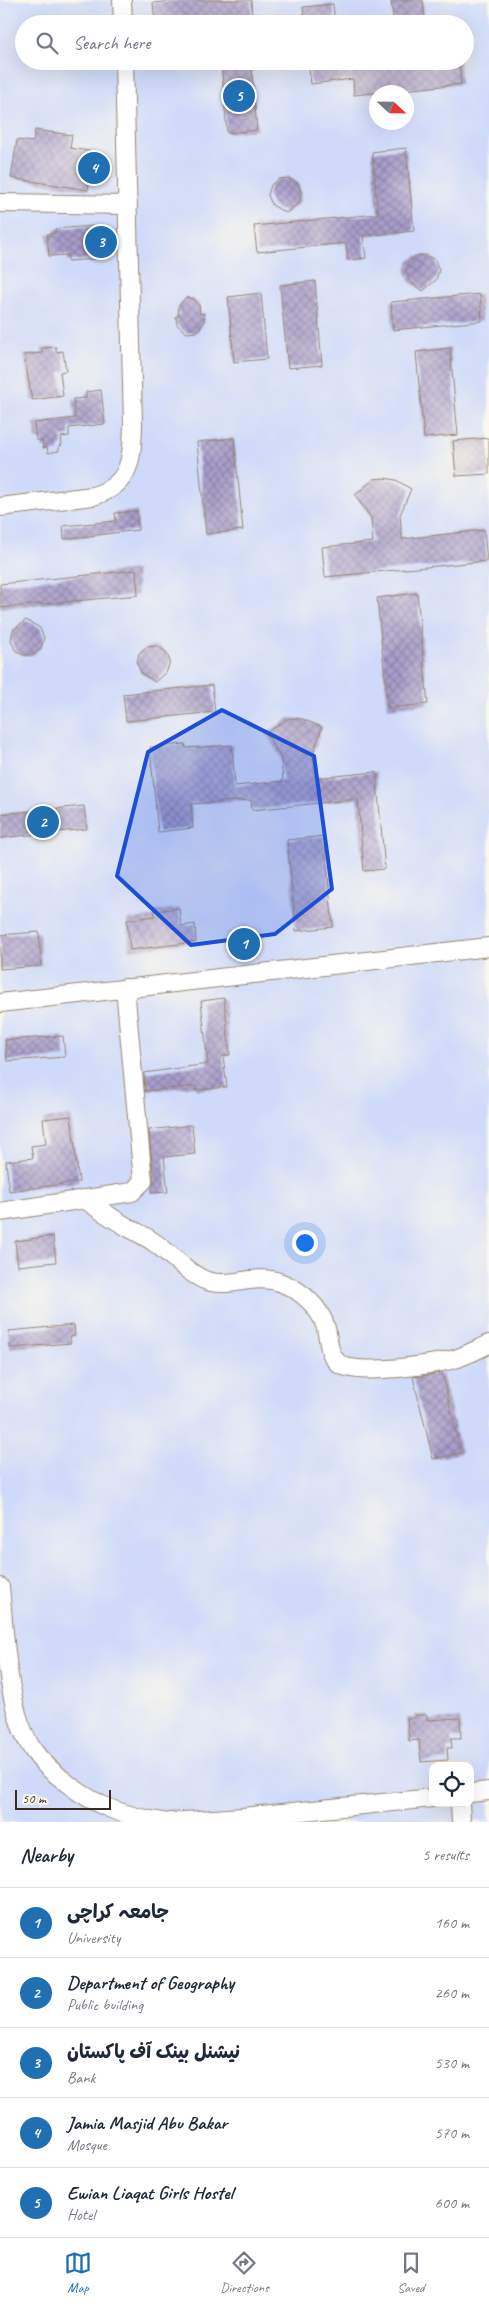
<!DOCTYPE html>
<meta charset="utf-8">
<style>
:root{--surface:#fff;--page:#f6f6f7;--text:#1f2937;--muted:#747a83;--line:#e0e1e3;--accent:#1f6fb2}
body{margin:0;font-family:Caveat,"Playpen Sans Arabic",sans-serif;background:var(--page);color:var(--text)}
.controls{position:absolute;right:15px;bottom:15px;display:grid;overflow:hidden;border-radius:10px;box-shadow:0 5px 20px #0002}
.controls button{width:45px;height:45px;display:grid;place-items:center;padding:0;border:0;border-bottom:1px solid var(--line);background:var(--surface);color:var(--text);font:25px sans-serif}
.compass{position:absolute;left:369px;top:85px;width:45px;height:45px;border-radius:50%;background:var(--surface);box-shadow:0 5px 20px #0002;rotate:112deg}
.scale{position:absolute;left:15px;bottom:12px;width:96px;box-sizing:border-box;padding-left:5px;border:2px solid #3b2a1e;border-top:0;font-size:14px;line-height:18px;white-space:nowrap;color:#3b2a1e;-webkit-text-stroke:4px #fbf7ec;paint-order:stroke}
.you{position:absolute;left:304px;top:1242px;width:18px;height:18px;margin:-12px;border:4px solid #fff;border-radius:50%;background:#1a73e8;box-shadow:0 0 0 8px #1a73e833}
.badge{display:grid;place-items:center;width:32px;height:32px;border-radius:50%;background:var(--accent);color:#fff;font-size:16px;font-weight:700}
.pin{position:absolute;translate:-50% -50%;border:2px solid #fff;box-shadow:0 1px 5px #0006}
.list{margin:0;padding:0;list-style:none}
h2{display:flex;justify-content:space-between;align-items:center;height:65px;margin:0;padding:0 20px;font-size:21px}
h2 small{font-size:16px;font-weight:400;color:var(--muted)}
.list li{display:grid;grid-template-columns:32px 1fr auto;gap:15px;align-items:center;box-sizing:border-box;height:70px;padding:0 20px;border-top:1px solid var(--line)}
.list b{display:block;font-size:19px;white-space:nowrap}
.list p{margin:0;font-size:16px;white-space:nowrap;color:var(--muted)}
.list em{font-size:16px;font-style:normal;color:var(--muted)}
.icon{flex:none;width:28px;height:28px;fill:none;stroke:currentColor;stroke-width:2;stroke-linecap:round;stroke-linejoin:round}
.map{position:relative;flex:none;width:489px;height:1822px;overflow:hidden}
.search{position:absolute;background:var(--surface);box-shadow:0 5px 20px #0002;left:15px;right:15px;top:15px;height:55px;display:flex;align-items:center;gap:12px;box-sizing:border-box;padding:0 18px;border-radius:28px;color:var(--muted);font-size:19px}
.sheet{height:415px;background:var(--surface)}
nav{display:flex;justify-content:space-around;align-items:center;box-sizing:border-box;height:70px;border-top:1px solid var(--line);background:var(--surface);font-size:14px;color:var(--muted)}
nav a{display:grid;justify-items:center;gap:2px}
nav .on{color:var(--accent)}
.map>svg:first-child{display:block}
.built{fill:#cfdafa;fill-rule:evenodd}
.building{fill:url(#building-cross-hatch)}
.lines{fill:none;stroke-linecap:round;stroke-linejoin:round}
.minor-casing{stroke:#968570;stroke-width:20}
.minor{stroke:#fff;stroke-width:18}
.marked{fill:#1d4ed8;fill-opacity:0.2;stroke:#1d4ed8;stroke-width:4;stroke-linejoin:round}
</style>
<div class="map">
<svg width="489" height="1822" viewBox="0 0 489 1822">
<defs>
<pattern id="building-cross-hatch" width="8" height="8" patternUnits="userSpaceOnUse" patternTransform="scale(1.25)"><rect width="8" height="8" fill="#a89dcb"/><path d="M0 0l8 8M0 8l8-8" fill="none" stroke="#8a80a4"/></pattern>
</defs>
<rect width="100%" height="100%" fill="#fbf7ec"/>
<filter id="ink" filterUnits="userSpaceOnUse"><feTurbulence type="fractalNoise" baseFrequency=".02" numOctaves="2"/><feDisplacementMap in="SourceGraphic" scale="10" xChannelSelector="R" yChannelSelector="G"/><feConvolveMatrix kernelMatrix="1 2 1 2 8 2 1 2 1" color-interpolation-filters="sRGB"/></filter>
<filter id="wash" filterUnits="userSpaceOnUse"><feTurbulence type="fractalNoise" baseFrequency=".0096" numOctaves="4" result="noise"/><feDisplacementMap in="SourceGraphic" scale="20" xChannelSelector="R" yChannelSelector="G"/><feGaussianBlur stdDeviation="1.12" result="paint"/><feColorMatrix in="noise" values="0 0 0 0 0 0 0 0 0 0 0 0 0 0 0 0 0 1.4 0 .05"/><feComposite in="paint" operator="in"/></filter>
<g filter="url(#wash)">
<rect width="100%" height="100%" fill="#f1e0c2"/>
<!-- built -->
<path class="built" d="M0,0H489V1822H0ZM24,24H465V61H24ZM376,92H406V122H376ZM433,1766H470V1803H433Z"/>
<g id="blocks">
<!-- building -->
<g class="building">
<polygon points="183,0 251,0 252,18 155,24 153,3"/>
<polygon points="391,0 423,0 425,24 394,24"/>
<polygon points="333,4 335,24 305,24 303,7"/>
<polygon points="221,61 251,61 257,130 227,133"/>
<polygon points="308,61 339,61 340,70 423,61 459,61 461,84 354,95 353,79 311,84"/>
<polygon points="35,130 72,135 70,148 94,152 88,190 11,178 17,140 33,142"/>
<polygon points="406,148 414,231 363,236 366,258 348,260 346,243 257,252 254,226 378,214 372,152"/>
<polygon points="289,178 298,183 301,193 299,203 286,213 272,205 268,195 271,185 279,179"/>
<polygon points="93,226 95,259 68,261 68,255 49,256 47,234 55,233 55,229"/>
<polygon points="426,255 435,260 439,270 436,280 423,291 410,282 406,272 408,262 416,256"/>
<polygon points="315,281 322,365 288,368 280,285"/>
<polygon points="261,293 267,359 234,362 228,297"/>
<polygon points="480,294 482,321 393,330 391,302"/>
<polygon points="186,297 194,299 199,305 200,314 204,313 204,322 197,332 187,333 177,325 176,316 179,316 178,307"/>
<polygon points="56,347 56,352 63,351 66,371 60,372 63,396 32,400 24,355 42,353 42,348"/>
<polygon points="450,348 458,435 424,438 416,352"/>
<polygon points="101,390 105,424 69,428 69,436 61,437 62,445 59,446 59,451 48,453 47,447 43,448 42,440 36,440 34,423 75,418 73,399 86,398 86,392"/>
<polygon points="234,438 243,530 206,534 197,442"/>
<polygon points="489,438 489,474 456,476 453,441"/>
<polygon points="384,478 396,480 411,489 400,515 402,539 484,530 487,561 325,577 322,547 373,542 371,518 355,495 374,479"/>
<polygon points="137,511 138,530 64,539 63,526 116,521 115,513"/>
<polygon points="136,570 138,595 0,608 0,584"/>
<polygon points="417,593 428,704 388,708 377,598"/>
<polygon points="26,620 40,628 44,638 41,648 33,655 23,655 15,650 11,640 13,630"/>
<polygon points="157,646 166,652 170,661 167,671 155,682 141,673 137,663 139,653 147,647"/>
<polygon points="212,685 215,712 126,721 123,694"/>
<polygon points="289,718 302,719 322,727 313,754 315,778 376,772 385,869 364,871 358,799 252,810 251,800 191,804 193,828 158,832 150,747 185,744 186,748 232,745 235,786 283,781 281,759 266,733"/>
<polygon points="84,806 87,829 0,838 0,814"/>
<polygon points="324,836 333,927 296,931 287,840"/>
<polygon points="179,908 181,926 195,924 196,942 130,950 127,920 155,916 154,911"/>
<polygon points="39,932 41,966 0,969 0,935"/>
<polygon points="224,998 230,1055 223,1056 227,1087 196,1090 196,1086 145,1091 144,1073 208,1064 201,1001"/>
<polygon points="63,1036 65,1057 7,1061 5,1040"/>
<polygon points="71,1116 79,1182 9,1191 6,1161 33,1158 31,1146 46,1144 43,1119"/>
<polygon points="192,1125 195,1154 164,1157 168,1192 151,1193 154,1180 149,1130"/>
<polygon points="53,1236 56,1262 18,1266 15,1241"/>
<polygon points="74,1325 75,1336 70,1337 71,1343 10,1348 9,1331"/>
<polygon points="442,1373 461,1453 433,1459 413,1377"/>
<polygon points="415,1715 427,1715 427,1720 460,1718 461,1738 451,1738 452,1748 447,1748 448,1760 421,1762 419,1740 409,1741 407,1718 415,1718"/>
</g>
</g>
</g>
<g filter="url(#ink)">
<use href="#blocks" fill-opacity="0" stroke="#968570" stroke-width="1"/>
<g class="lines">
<!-- minor casing -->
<g class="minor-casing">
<g id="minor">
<polyline points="122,0 123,24"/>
<polyline points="0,203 128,205"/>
<path d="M0,507L93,496C131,485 132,459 133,424L124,61"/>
<polyline points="0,1003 489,947"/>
<path d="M84,1199C99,1209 113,1219 129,1228C138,1233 147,1237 155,1243C171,1254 192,1278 211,1282C232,1287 257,1273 282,1283C302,1291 320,1307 326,1328C329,1340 328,1354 338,1363C353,1377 437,1365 458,1358C468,1354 479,1349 489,1344"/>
<polyline points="0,1212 132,1192 143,1181 125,988"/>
<path d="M0,1587C5,1633 6,1711 33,1750C42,1764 56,1774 68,1784C97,1807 128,1817 163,1822"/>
<polyline points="470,1793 489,1791"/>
<polyline points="460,1803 461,1822"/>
<polyline points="170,1822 242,1817 433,1798"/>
</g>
</g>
<!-- minor -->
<use href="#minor" class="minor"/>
</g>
</g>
<!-- marked area -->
<path class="marked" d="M222,710L314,756L332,889L275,934L191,945L117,876L148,752Z"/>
</svg>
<div class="controls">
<button><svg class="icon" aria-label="locate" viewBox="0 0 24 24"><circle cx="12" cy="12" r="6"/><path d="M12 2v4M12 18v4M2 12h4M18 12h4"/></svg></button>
</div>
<svg class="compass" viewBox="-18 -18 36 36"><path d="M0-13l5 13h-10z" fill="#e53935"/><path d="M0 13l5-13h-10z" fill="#747a83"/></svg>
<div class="scale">50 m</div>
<div class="you"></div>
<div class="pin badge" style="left:244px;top:944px">1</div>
<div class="pin badge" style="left:43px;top:822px">2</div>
<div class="pin badge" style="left:101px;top:242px">3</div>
<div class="pin badge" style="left:94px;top:168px">4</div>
<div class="pin badge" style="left:239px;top:96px">5</div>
<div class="search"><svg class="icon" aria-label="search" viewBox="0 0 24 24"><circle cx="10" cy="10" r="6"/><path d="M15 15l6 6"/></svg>Search here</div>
</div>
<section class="sheet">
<h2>Nearby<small>5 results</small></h2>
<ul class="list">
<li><span class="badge">1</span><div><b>جامعہ کراچی</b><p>University</p></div><em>160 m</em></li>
<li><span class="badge">2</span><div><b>Department of Geography</b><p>Public building</p></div><em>260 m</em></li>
<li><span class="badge">3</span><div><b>نیشنل بینک آف پاکستان</b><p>Bank</p></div><em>530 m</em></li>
<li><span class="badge">4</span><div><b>Jamia Masjid Abu Bakar</b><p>Mosque</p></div><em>570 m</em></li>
<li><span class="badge">5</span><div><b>Ewian Liaqat Girls Hostel</b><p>Hotel</p></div><em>600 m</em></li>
</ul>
</section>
<nav>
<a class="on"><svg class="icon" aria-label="map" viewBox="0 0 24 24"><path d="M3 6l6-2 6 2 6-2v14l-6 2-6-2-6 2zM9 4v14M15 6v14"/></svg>Map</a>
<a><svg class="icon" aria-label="directions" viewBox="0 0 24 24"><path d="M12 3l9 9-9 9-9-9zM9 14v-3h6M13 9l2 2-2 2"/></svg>Directions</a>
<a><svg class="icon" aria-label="saved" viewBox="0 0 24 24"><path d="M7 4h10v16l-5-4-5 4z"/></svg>Saved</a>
</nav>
